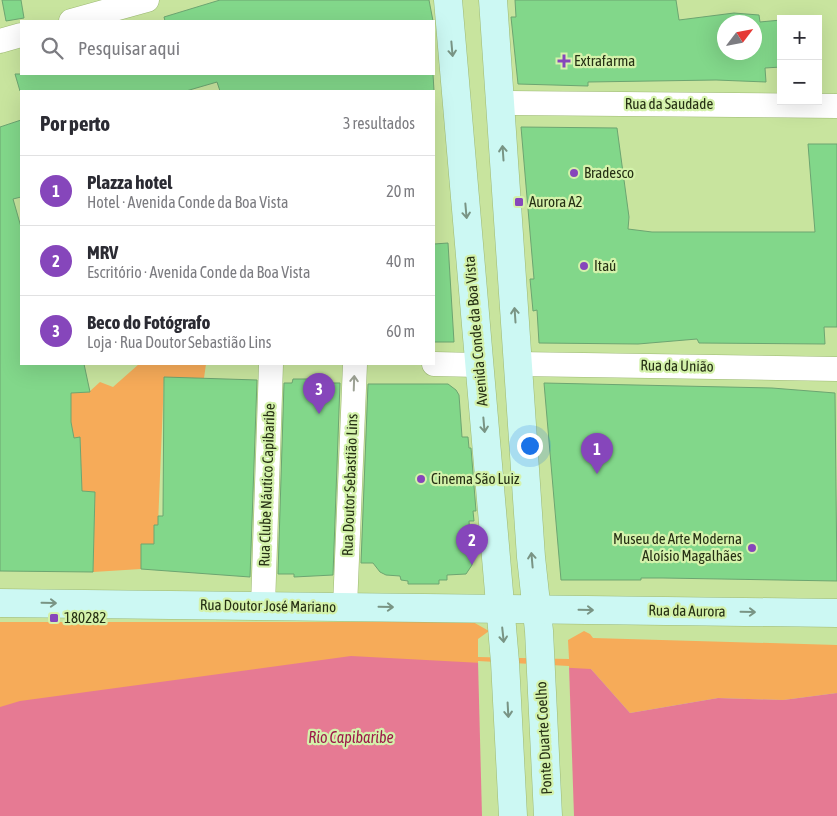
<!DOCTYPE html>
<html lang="pt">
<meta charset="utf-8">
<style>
:root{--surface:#fff;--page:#f7f7f7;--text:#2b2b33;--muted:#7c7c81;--line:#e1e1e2;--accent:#8646bb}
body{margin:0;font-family:"Asap Condensed",sans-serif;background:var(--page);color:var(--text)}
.controls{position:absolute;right:15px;top:15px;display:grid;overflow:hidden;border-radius:0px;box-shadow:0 5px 20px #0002}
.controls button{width:45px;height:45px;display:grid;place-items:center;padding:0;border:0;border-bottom:1px solid var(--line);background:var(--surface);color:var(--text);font:25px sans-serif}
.compass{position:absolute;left:717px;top:15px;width:45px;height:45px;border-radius:50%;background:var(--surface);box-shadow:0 5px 20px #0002;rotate:58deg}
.you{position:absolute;left:529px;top:445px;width:18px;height:18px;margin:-12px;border:4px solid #fff;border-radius:50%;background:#1a73e8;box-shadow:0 0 0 8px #1a73e833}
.badge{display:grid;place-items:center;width:32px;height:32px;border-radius:50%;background:var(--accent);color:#fff;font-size:16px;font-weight:700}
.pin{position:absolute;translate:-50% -41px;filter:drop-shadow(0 1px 2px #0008)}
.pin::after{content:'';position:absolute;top:26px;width:18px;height:15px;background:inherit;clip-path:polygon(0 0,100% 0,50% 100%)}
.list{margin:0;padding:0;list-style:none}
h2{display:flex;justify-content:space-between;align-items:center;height:65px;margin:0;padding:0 20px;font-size:21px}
h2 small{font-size:16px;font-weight:400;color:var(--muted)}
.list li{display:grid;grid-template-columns:32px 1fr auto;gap:15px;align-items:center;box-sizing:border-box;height:70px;padding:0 20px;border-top:1px solid var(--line)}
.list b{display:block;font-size:19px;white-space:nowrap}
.list p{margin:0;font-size:16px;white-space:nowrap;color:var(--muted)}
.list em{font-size:16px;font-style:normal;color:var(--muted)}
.icon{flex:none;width:28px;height:28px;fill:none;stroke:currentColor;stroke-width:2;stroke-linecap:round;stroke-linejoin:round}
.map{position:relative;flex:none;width:837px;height:816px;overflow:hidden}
.search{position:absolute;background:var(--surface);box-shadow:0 5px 20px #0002;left:20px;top:20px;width:415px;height:55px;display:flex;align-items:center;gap:12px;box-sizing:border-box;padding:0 18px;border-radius:0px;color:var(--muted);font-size:19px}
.panel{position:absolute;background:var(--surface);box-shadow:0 5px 20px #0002;left:20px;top:90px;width:415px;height:275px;border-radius:0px}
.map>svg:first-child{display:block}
.green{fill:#f6ab59}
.water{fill:#e67a93}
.pier{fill:#c8e49e}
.building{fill:#82d78a;stroke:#6ca571;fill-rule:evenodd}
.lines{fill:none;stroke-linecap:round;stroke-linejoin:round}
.minor-casing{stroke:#9db974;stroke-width:25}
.secondary-casing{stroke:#9db974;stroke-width:29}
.minor{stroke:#fff;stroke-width:24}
.secondary{stroke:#ccf8f3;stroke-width:28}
.oneway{stroke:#799484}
.oneway2{stroke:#9da295}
.poi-dot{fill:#8646bb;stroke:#d4f2ab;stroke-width:2}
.labels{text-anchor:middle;stroke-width:4.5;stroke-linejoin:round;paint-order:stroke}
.poi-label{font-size:15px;fill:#263014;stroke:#d4f2ab;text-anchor:start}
.street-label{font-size:15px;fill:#263014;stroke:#d4f2ab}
.water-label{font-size:16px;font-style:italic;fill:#9c1a49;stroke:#d4f2ab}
</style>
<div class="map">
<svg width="837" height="816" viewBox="0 0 837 816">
<rect width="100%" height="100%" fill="#c8e49e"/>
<!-- green -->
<g class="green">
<polygon points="139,364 206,364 204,378 164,378 158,525 154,544 141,544 141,569 93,572 95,492 82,491 80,438 71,438 63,384 89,392 100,382 113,387"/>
<polygon points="0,622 473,622 489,631 478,639 478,657 569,659 568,640 584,631 590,634 593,638 837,645 837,693 783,700 718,698 630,713 591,669 0,711"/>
</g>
<!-- water -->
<polygon class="water" points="351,656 591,669 630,713 718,698 783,700 837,693 837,816 0,816 0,707 20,701"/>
<!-- pier -->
<polygon class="pier" points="478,661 569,666 574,816 482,816"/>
<!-- building -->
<g class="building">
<polygon points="2,0 21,0 24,18 6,21"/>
<polygon points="220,0 429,0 433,21 165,21 164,17"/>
<path d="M515,0H676L679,20L734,13L759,15L760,22L781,20V67L765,68L766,82L716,80L588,82V86L518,84L511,17H516ZM724,22H754V52H724Z"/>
<polygon points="15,74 433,74 434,91 220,91 217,82 186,91 20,91"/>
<polygon points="21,120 21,197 13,199 21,227 21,364 84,364 90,392 71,393 71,422 74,438 80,437 82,491 95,492 93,572 0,571 0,127"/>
<polygon points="521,127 617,128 629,217 628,229 652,232 815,232 808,144 837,144 837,327 824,327 825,344 699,343 697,339 638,344 539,343 537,310 533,311 530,279 534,279"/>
<polygon points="448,243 454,342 434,342 434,244"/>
<polygon points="164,377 257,380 250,577 141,569 141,544 154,544 154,525 158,525 158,516 163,516"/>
<polygon points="293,379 329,379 329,383 340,383 333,575 294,577 294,574 278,574 284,383 292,383"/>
<polygon points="544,383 772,388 835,393 837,581 663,578 641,578 641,580 561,580"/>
<polygon points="368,384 448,384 456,390 459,395 462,437 468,437 469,448 471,448 476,511 473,511 474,521 469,521 472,565 466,574 447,575 447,580 439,580 439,584 408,584 408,581 401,580 400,576 386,575 380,572 373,563 361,563"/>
</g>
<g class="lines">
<!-- minor casing -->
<g class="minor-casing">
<g id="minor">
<polyline points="71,21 147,0"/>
<polyline points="0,41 21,35"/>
<polyline points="500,103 837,106"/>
<polyline points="434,364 478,365"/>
<polyline points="518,364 837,369"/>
<polyline points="263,606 271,364"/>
<polyline points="345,607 355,364"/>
</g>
</g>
<!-- secondary casing -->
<g class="secondary-casing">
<g id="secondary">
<polyline points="448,0 505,662 513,816"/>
<polyline points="493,0 531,557 539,631 548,816"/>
<polyline points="0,603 837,613"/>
</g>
</g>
<!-- minor -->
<use href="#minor" class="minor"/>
<!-- secondary -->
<use href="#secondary" class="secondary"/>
</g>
<!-- one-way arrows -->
<defs><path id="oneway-shaft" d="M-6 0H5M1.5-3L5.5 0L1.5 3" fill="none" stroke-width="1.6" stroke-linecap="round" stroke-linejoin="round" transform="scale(1.25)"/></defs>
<g class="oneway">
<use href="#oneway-shaft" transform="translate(452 49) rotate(85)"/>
<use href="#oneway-shaft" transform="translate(503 153) rotate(-94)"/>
<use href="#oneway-shaft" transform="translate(466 211) rotate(85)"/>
<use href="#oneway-shaft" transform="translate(515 315) rotate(-94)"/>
<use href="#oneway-shaft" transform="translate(484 425) rotate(85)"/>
<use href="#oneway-shaft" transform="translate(532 560) rotate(-95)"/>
<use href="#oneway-shaft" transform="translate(49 603) rotate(1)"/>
<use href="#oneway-shaft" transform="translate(386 607) rotate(1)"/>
<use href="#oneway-shaft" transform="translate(586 610) rotate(1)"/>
<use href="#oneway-shaft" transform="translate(748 612) rotate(1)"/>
<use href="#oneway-shaft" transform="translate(503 635) rotate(84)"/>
<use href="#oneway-shaft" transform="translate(508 710) rotate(87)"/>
</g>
<use class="oneway2" href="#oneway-shaft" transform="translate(354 383) rotate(-88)"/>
<!-- markers -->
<g class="poi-dot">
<path d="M561.5 53.5h5v5h5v5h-5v5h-5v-5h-5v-5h5z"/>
<circle cx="574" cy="173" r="5"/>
<rect x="514" y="197" width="10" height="10" rx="2.5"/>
<circle cx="584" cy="266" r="5"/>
<circle cx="421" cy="479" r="5"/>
<circle cx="752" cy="548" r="5"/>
<rect x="49" y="613" width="10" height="10" rx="2.5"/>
</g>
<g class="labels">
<!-- poi labels -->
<g class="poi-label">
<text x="574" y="66">Extrafarma</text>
<text x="584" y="178">Bradesco</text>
<text x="529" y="207">Aurora A2</text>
<text x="594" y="271">Itaú</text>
<text x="431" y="484">Cinema São Luiz</text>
<text x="742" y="544" text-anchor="end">Museu de Arte Moderna<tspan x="742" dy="17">Aloísio Magalhães</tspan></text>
<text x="64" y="623">180282</text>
</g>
<!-- street labels -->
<g class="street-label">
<text x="669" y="109">Rua da Saudade</text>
<text transform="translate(476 331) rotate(-95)" y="5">Avenida Conde da Boa Vista</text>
<text transform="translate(677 366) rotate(1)" y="5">Rua da União</text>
<text transform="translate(267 485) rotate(-88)" y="5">Rua Clube Náutico Capibaribe</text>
<text transform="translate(350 485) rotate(-88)" y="5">Rua Doutor Sebastião Lins</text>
<text transform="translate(268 606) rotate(1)" y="5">Rua Doutor José Mariano</text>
<text transform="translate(687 611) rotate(1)" y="5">Rua da Aurora</text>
<text transform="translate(544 738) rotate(-93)" y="5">Ponte Duarte Coelho</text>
</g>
<!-- water labels -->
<g class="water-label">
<text x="351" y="743">Rio Capibaribe</text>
</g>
</g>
</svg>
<div class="controls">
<button>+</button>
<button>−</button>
</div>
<svg class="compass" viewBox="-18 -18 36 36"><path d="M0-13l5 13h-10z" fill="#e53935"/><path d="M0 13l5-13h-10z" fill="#7c7c81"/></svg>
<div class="you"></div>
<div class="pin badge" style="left:597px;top:474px">1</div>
<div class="pin badge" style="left:472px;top:565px">2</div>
<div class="pin badge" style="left:319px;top:414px">3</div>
<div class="search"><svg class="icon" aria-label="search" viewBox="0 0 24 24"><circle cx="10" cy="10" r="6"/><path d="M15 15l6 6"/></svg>Pesquisar aqui</div>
<section class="panel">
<h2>Por perto<small>3 resultados</small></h2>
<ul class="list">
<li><span class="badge">1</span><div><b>Plazza hotel</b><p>Hotel · Avenida Conde da Boa Vista</p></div><em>20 m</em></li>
<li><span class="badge">2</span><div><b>MRV</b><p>Escritório · Avenida Conde da Boa Vista</p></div><em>40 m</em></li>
<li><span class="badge">3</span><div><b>Beco do Fotógrafo</b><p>Loja · Rua Doutor Sebastião Lins</p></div><em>60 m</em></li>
</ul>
</section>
</div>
